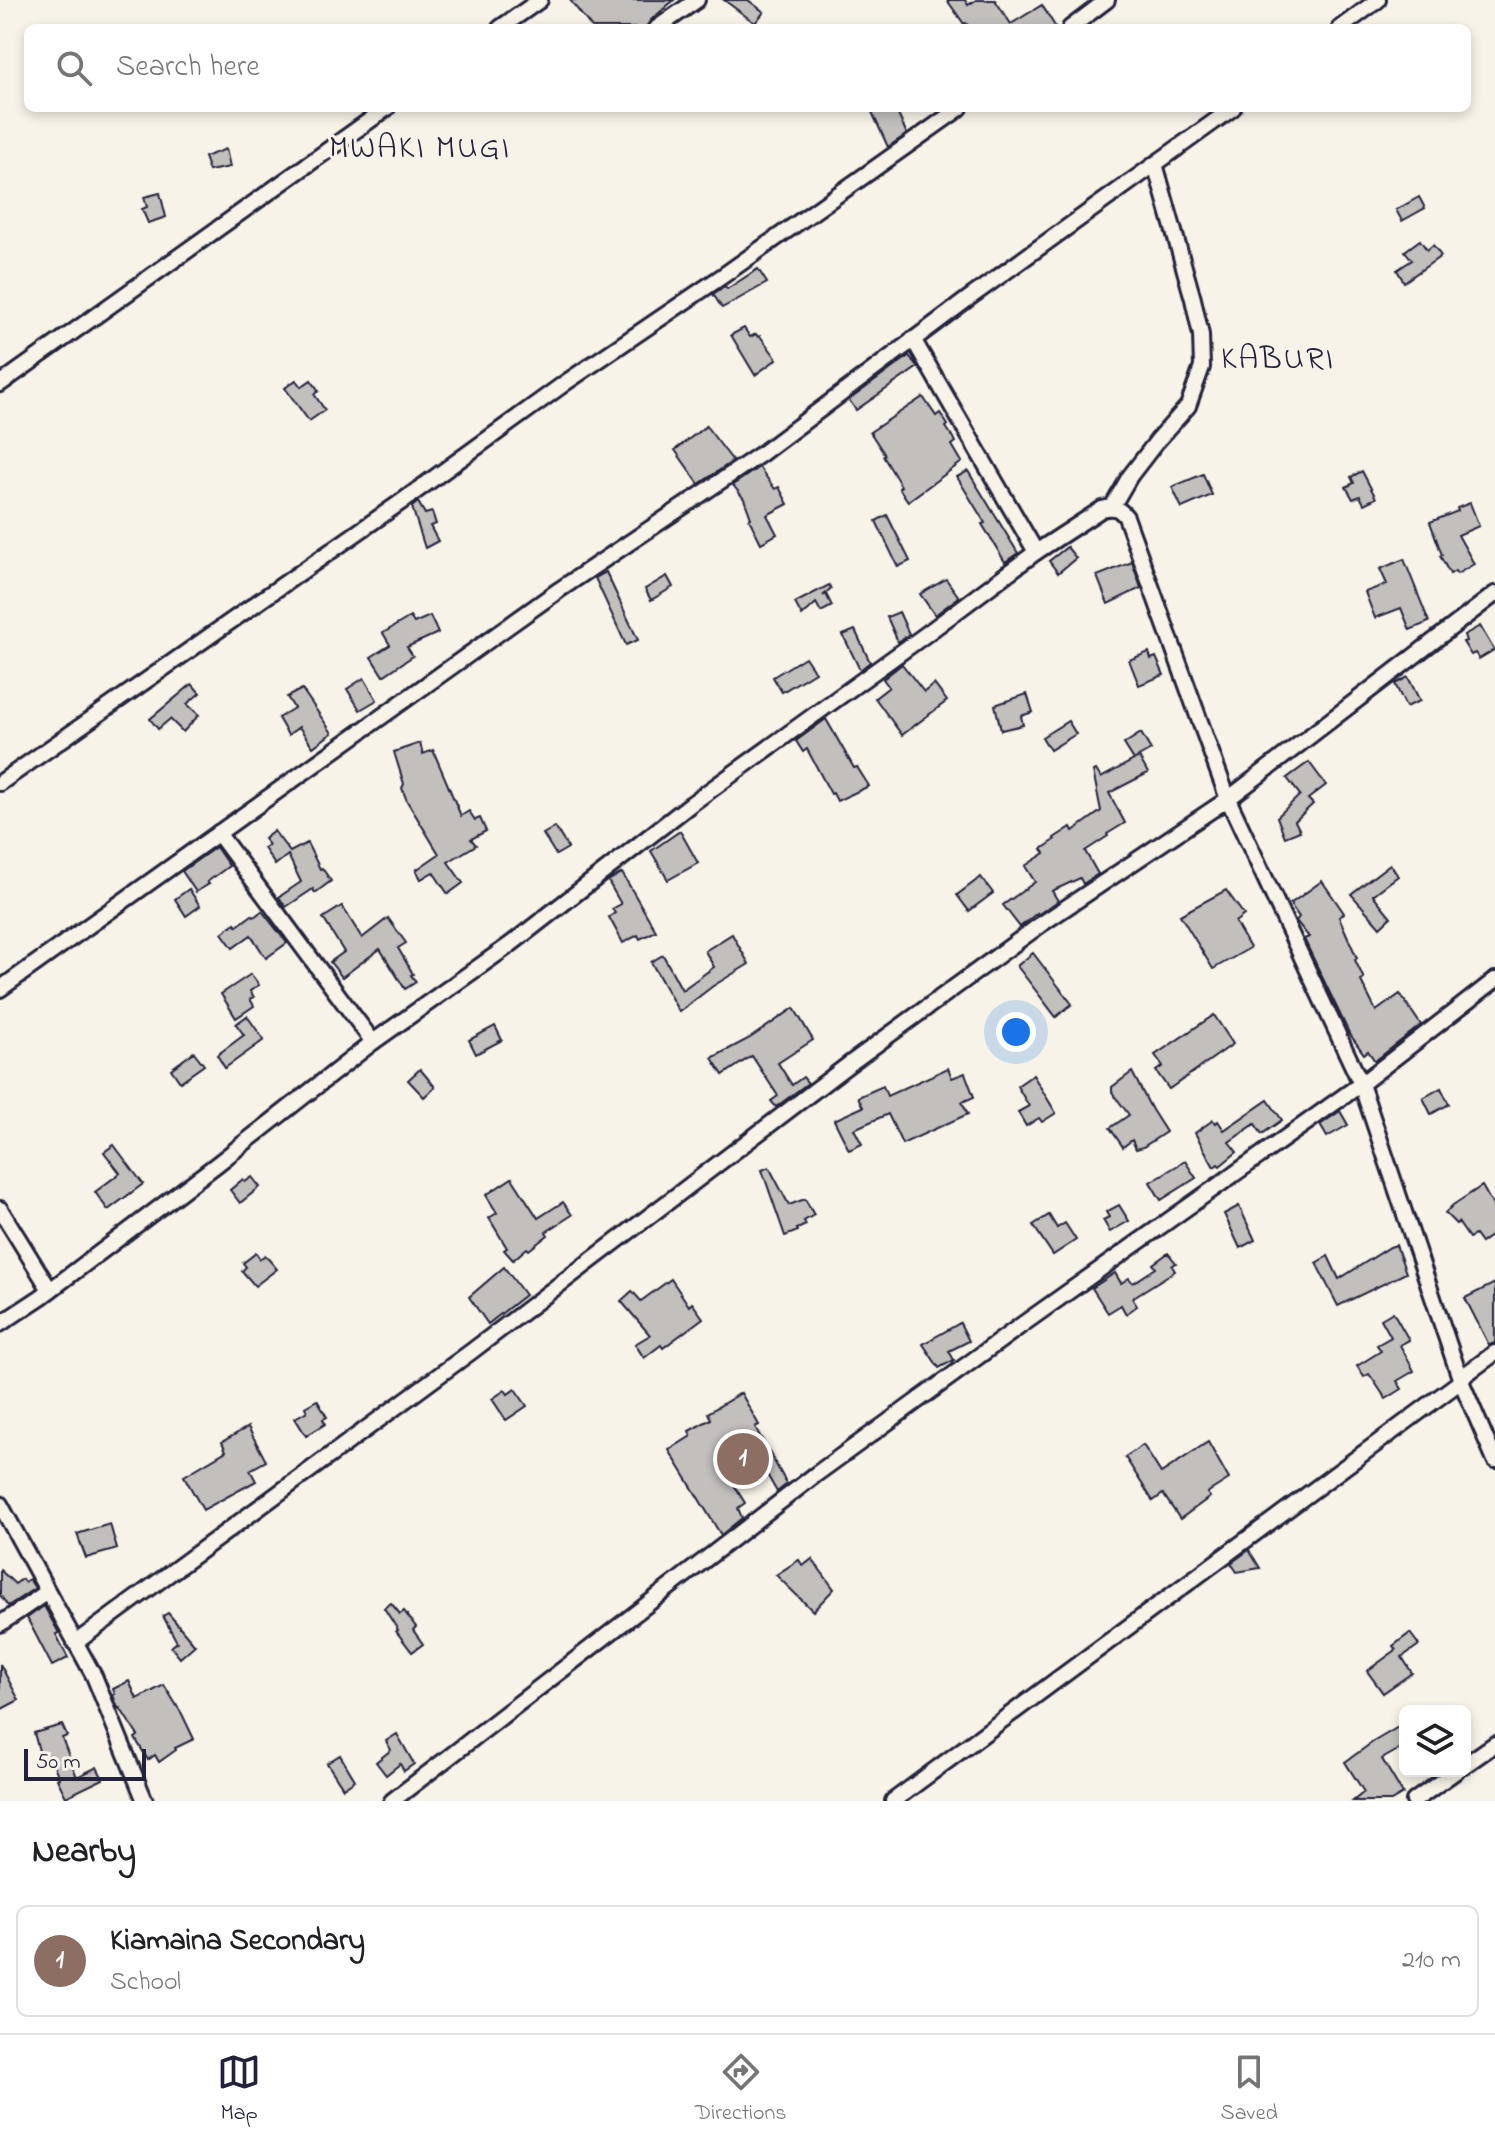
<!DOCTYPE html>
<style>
:root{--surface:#fff;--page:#f6f6f6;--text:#202124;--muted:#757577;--line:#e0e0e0;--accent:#22223b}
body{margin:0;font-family:"Indie Flower",sans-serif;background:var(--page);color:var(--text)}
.controls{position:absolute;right:24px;bottom:24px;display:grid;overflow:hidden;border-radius:12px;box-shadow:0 4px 12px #0003}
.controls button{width:72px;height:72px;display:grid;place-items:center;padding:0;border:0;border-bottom:2px solid var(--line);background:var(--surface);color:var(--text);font:40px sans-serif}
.scale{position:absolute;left:24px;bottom:20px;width:122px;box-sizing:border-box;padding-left:8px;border:4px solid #22223b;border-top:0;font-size:22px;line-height:28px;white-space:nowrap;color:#22223b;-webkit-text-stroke:6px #f7f3e8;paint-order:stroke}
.you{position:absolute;left:1016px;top:1032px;width:28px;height:28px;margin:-20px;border:6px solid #fff;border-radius:50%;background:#1a73e8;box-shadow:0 0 0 12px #1a73e833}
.badge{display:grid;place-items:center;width:52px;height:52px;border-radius:50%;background:var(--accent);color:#fff;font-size:26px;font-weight:700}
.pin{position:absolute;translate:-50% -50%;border:4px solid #fff;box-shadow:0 2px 8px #0006}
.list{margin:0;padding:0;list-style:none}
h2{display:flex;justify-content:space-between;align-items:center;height:104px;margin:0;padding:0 32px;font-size:34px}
h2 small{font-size:26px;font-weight:400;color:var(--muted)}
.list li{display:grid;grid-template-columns:52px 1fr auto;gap:24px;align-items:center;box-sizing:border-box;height:112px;margin:0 16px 16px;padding:0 16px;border:2px solid var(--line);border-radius:12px}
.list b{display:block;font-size:30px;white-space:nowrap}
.list p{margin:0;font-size:26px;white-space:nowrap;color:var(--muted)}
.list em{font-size:26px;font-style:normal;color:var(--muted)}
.icon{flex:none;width:44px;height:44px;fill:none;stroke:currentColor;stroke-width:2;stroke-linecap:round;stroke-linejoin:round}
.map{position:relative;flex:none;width:1495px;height:1801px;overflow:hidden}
.search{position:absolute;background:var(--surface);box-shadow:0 4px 12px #0003;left:24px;right:24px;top:24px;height:88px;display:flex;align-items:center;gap:20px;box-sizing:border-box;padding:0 28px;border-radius:12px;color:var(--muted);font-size:30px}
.sheet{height:232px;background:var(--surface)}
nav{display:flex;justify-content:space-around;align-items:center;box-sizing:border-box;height:112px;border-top:2px solid var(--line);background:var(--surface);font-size:22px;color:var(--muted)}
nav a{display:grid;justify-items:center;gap:4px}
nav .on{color:var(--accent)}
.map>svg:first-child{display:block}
.building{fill:#c2bfbd;stroke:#22223b;stroke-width:2}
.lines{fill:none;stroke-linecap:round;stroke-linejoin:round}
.street-casing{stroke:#22223b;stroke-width:20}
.street{stroke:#f7f3e8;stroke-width:14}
.labels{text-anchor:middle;stroke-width:6;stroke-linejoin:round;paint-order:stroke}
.quarter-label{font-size:32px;letter-spacing:2px;fill:#22223b;stroke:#f7f3e8}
</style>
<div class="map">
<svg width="1495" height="1801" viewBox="0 0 1495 1801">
<rect width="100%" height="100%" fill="#f7f3e8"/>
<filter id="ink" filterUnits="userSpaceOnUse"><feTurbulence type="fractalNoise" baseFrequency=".0125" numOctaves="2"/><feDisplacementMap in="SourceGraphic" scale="16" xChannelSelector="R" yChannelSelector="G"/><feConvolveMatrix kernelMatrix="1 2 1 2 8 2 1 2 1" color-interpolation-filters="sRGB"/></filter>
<g filter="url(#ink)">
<!-- building -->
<g class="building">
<polygon points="570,0 674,0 651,20 645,28 592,28"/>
<polygon points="724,0 748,0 764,12 755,23"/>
<polygon points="947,0 965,0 968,5 976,0 995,0 1011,24 1042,5 1056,28 970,28 966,23 964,24"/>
<polygon points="882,108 895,108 907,134 888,147 872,112"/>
<polygon points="226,149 230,167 209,171 204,157"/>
<polygon points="160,193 166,217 148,223 142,209 147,207 144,197"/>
<polygon points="1419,197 1425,208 1402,221 1396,210"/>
<polygon points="1420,240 1427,250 1433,245 1441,256 1404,282 1397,270 1412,260 1405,251"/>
<polygon points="758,269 767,283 722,308 713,294 725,286 727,289"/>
<polygon points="744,328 750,337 756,334 758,337 760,336 777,359 755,375 731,335"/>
<polygon points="909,356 918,367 856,410 849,400"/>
<polygon points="296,380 301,387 311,380 319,391 314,394 325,410 309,421 285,388"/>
<polygon points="923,397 936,416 940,413 948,425 946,427 956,442 952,445 962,462 908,501 899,488 901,486 883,456 885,455 870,432"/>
<polygon points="706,426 733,461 699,484 675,450"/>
<polygon points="759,467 775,489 779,487 788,504 767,515 777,534 761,543 749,519 751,518 744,499 733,485"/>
<polygon points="968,471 1018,553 1005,562 982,524 985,523 957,477"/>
<polygon points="1362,471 1376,498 1364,504 1360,496 1353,499 1346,487 1354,483 1351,477"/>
<polygon points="1203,474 1212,495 1182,508 1172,487"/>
<polygon points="418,502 425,514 432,512 436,524 430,526 438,541 425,548 412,507"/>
<polygon points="1470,503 1479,526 1458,535 1474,564 1457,574 1455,571 1450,574 1440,556 1442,555 1430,522 1458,511 1457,508"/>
<polygon points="887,515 910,561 898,567 876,521"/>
<polygon points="1067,547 1076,558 1058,573 1049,561"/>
<polygon points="1404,559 1429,622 1410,630 1401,608 1375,618 1365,592 1387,584 1380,569"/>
<polygon points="1132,562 1141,588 1108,604 1097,576"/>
<polygon points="606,572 638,640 626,645 595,578"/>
<polygon points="667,576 673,587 651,600 645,589"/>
<polygon points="946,579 959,597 935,615 920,594"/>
<polygon points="829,585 831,588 823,596 826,594 832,606 821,612 816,603 802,616 795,603"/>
<polygon points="899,612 909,634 898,642 887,617"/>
<polygon points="430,616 438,633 407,647 413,656 383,676 371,657 390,645 383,633 410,617 414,623"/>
<polygon points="1480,626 1494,650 1479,659 1475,653 1471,655 1463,642 1466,641 1464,635"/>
<polygon points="855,630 870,662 860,670 843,635"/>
<polygon points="1149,652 1151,659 1156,657 1164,675 1139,685 1129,660"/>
<polygon points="805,657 815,672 782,692 773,677"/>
<polygon points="902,664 924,692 934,684 947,701 902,735 875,698 889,687 883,679"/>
<polygon points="1408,677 1420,701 1406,707 1395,684"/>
<polygon points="364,678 377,700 360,710 347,689"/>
<polygon points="192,684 200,693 187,704 199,715 183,732 170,719 158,729 150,719"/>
<polygon points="302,689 332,733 313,747 299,727 288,735 278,718 294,708 287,697"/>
<polygon points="1027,694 1033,712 1021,716 1023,725 1001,730 995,705"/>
<polygon points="826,719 854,768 857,767 869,786 837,801 833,793 831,794 807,749 803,752 796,741"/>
<polygon points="1068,721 1076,734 1050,750 1042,737"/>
<polygon points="1141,733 1151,750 1135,759 1139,757 1148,773 1109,793 1125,823 1107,834 1108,836 1085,851 1098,874 1083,884 1080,878 1052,891 1058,901 1037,915 1037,913 1020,927 1003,905 1035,882 1025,866 1045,853 1042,849 1055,840 1054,838 1071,827 1073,831 1101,811 1093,771 1096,770 1101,778 1134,760 1124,744"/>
<polygon points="420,743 423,754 433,750 461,816 469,811 475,820 480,818 486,831 471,839 476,845 448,862 463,883 448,894 433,872 421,879 416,870 439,854 407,801 402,788 404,784 394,752"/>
<polygon points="1309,762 1326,785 1308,799 1313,804 1295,821 1300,831 1285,837 1277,817 1300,795 1287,778"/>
<polygon points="555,827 568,848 556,855 543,834"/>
<polygon points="274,831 290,852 307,843 320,869 322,868 331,881 315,893 313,889 286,907 279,897 301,882 288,855 275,865 264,848 269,845 264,839"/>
<polygon points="680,831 698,863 668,880 651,851"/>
<polygon points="216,847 229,866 207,882 209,884 196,892 182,871"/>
<polygon points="1390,864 1398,876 1373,895 1391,917 1380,927 1351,894"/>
<polygon points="622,873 656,931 640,939 638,935 623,943 609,917 615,913 612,909 621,904 608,881"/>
<polygon points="981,877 993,893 969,911 957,895"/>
<polygon points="1322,881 1344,913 1339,917 1357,958 1355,960 1364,979 1361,981 1376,1011 1400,994 1421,1025 1375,1061 1368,1051 1364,1054 1349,1033 1304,939 1309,937 1296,921 1299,917 1290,904"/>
<polygon points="189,889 200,906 186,916 175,899"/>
<polygon points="1226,890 1244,915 1235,922 1250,948 1213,969 1180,915"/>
<polygon points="342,906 362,938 388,918 406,943 398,948 413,974 411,975 416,982 405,989 380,949 342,977 330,962 344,952 323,918"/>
<polygon points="262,911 287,943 266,958 251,935 233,948 222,933 235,923 237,926 252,915 254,917"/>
<polygon points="732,934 749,964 713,986 679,1012 651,962 663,955 682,990 714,967 705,951"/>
<polygon points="1033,953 1072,1004 1056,1017 1017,966"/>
<polygon points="251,974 259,985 250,991 254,997 250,999 254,1006 236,1018 221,994"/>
<polygon points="794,1008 813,1040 778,1063 792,1085 803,1077 808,1083 776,1107 771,1101 778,1096 752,1056 723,1075 712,1058 750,1038"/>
<polygon points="1214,1015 1233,1044 1169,1089 1156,1071 1163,1066 1155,1055"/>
<polygon points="247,1016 264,1040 225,1068 217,1055 244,1035 236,1024"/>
<polygon points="495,1026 502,1040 476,1054 469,1040"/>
<polygon points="194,1052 204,1065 180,1082 171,1069"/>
<polygon points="948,1068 952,1078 965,1073 974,1097 962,1102 968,1114 902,1144 888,1114 854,1129 862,1144 849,1150 834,1120 863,1107 858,1097 883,1086 887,1096"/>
<polygon points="420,1069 435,1087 424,1097 408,1080"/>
<polygon points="1132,1072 1152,1110 1166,1132 1143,1147 1136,1149 1132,1140 1123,1147 1110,1128 1129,1115 1112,1092 1112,1087"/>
<polygon points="1033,1075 1056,1113 1042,1122 1039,1118 1026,1126 1018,1112 1029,1106 1017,1086"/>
<polygon points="1441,1088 1449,1104 1431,1114 1423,1098"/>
<polygon points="1268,1100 1282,1120 1262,1134 1255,1124 1229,1142 1237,1152 1220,1166 1218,1164 1214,1167 1195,1133 1213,1120 1216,1123 1218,1121 1224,1130"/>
<polygon points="1340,1111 1348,1125 1327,1137 1320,1125"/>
<polygon points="114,1145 143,1184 108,1210 95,1192 120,1173 104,1152"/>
<polygon points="1185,1161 1196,1178 1161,1200 1150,1182"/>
<polygon points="769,1167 789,1205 805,1199 814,1215 804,1221 806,1225 797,1229 798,1231 785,1236 762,1170"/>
<polygon points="252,1177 260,1187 240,1203 230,1190 243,1179 245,1182"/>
<polygon points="512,1178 538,1218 563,1202 572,1215 546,1232 548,1235 529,1250 527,1248 513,1260 504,1250 507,1248 489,1218 497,1213 486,1195"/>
<polygon points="1482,1186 1495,1209 1495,1233 1481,1243 1475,1235 1469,1238 1458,1222 1456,1224 1445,1213 1453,1205"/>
<polygon points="1119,1205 1129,1221 1110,1232 1103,1220 1109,1217 1106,1212"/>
<polygon points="1239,1206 1255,1240 1240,1248 1224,1214"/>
<polygon points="1049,1215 1057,1228 1065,1223 1076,1240 1053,1255 1033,1225"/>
<polygon points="1396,1245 1406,1273 1338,1306 1316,1263 1328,1256 1339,1279 1390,1247"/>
<polygon points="256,1253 260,1259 265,1255 277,1269 255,1286 242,1271 246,1267 243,1263"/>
<polygon points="1168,1253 1176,1263 1172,1266 1175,1271 1132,1298 1137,1306 1126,1314 1121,1305 1108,1313 1092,1288 1115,1273 1121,1283 1129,1278 1133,1283 1156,1268 1153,1264"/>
<polygon points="504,1267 525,1295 488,1324 469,1297"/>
<polygon points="671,1279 689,1306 692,1303 703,1318 663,1348 661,1345 644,1358 635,1344 650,1335 621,1301 632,1291 641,1301"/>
<polygon points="1495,1283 1495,1343 1489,1345 1465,1298"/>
<polygon points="1393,1312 1409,1340 1400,1345 1414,1371 1397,1381 1402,1389 1386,1399 1372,1378 1369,1374 1364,1377 1357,1366 1381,1351 1377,1345 1391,1337 1381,1319"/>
<polygon points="960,1323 969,1341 949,1351 954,1360 939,1368 923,1344"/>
<polygon points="515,1389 527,1406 506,1420 492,1399 505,1390 508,1394"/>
<polygon points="741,1393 759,1425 755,1427 787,1484 777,1492 753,1450 721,1464 745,1503 738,1508 742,1518 721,1535 669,1450 691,1436 689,1431 711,1419 708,1413"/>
<polygon points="317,1400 327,1417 323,1419 325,1424 306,1436 295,1418 307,1411 305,1407"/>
<polygon points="248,1427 266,1461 250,1470 256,1481 203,1510 184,1476 226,1451 222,1442"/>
<polygon points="1208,1442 1229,1479 1207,1493 1210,1497 1180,1519 1163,1494 1153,1501 1125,1457 1143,1445 1161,1473"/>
<polygon points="110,1524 117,1549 86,1558 77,1534"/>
<polygon points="1249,1550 1260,1568 1237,1572 1231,1563"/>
<polygon points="812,1559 834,1589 813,1611 776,1575 799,1560 803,1566"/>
<polygon points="0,1570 15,1584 22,1579 24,1582 29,1579 35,1588 8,1606 0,1595"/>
<polygon points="391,1603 400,1614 404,1611 416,1627 413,1630 423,1644 412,1652 396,1631 398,1630 384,1608"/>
<polygon points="44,1606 59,1633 56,1634 68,1658 52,1666 27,1618"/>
<polygon points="168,1613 195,1645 180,1658 171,1647 177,1642 163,1616"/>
<polygon points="1410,1633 1419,1645 1402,1657 1412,1673 1383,1693 1367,1671 1396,1650 1393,1646"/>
<polygon points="0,1664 19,1700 0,1710"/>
<polygon points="129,1681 137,1699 164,1685 182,1714 194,1739 175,1748 176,1750 159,1762 155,1755 148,1760 135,1738 138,1736 120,1708 118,1708 113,1695 115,1694 113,1689"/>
<polygon points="1405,1723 1405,1746 1382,1759 1403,1794 1391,1801 1353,1801 1364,1792 1345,1762 1373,1742"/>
<polygon points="62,1725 67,1736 62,1738 77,1777 97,1767 103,1779 66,1797 57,1779 59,1778 50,1755 41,1758 34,1733"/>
<polygon points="397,1734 414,1764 404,1771 400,1764 386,1775 376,1762 391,1750 386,1741"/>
<polygon points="340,1755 355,1780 343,1788 327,1763"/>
</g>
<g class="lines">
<!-- street casing -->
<g class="street-casing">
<g id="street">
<polyline points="500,28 540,0"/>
<polyline points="657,28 697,0"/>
<polyline points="1070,28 1107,0"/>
<polyline points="1340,28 1378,0"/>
<path d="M913,339L1036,552L1102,509C1114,506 1119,508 1126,517L1228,799L1361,1084L1461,1381L1495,1460"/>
<polyline points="0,384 387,108"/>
<polyline points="1112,507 1130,476 1157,441 1188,406 1202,367 1201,335 1193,299 1155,164"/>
<polyline points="0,783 401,502 565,383 724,275 960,108"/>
<polyline points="218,833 373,1042"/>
<polyline points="0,989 559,590 761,454 969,298 1233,108"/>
<polyline points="0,1209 50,1290"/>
<polyline points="0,1324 41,1297 216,1165 373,1042 511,944 691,804 925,635 1036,552"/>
<polyline points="0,1504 94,1676 145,1801"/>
<polyline points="0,1624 47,1592"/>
<polyline points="75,1643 472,1351 848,1065 1040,925 1228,799 1495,594"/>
<polyline points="1465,1765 1495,1744"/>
<polyline points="392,1801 815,1475 1023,1324 1361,1084 1495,980"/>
<polyline points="893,1801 1461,1381 1466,1374 1495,1353"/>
<polyline points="1414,1801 1456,1771"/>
</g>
</g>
<!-- street -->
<use href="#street" class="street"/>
</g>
</g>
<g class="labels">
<!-- quarter labels -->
<g class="quarter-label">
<text x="420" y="157">MWAKI MUGI</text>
<text x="1278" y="368">KABURI</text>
</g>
</g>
</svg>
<div class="controls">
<button><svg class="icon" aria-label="layers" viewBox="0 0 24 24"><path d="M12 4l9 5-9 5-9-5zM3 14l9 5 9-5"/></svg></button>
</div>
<div class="scale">50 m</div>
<div class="you"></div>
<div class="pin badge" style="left:743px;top:1459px;background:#8d6e63">1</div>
<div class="search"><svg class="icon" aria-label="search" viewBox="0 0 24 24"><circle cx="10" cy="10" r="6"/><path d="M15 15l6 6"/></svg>Search here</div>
</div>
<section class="sheet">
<h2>Nearby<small></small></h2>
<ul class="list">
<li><span class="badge" style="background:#8d6e63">1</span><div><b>Kiamaina Secondary</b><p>School</p></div><em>210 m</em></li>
</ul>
</section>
<nav>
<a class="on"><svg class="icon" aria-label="map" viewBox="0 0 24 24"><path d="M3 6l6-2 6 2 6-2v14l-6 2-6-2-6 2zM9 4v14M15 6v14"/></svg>Map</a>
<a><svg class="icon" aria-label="directions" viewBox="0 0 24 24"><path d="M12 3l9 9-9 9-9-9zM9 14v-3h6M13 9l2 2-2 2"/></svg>Directions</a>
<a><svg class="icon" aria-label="saved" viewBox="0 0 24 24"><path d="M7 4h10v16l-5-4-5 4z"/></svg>Saved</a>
</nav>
